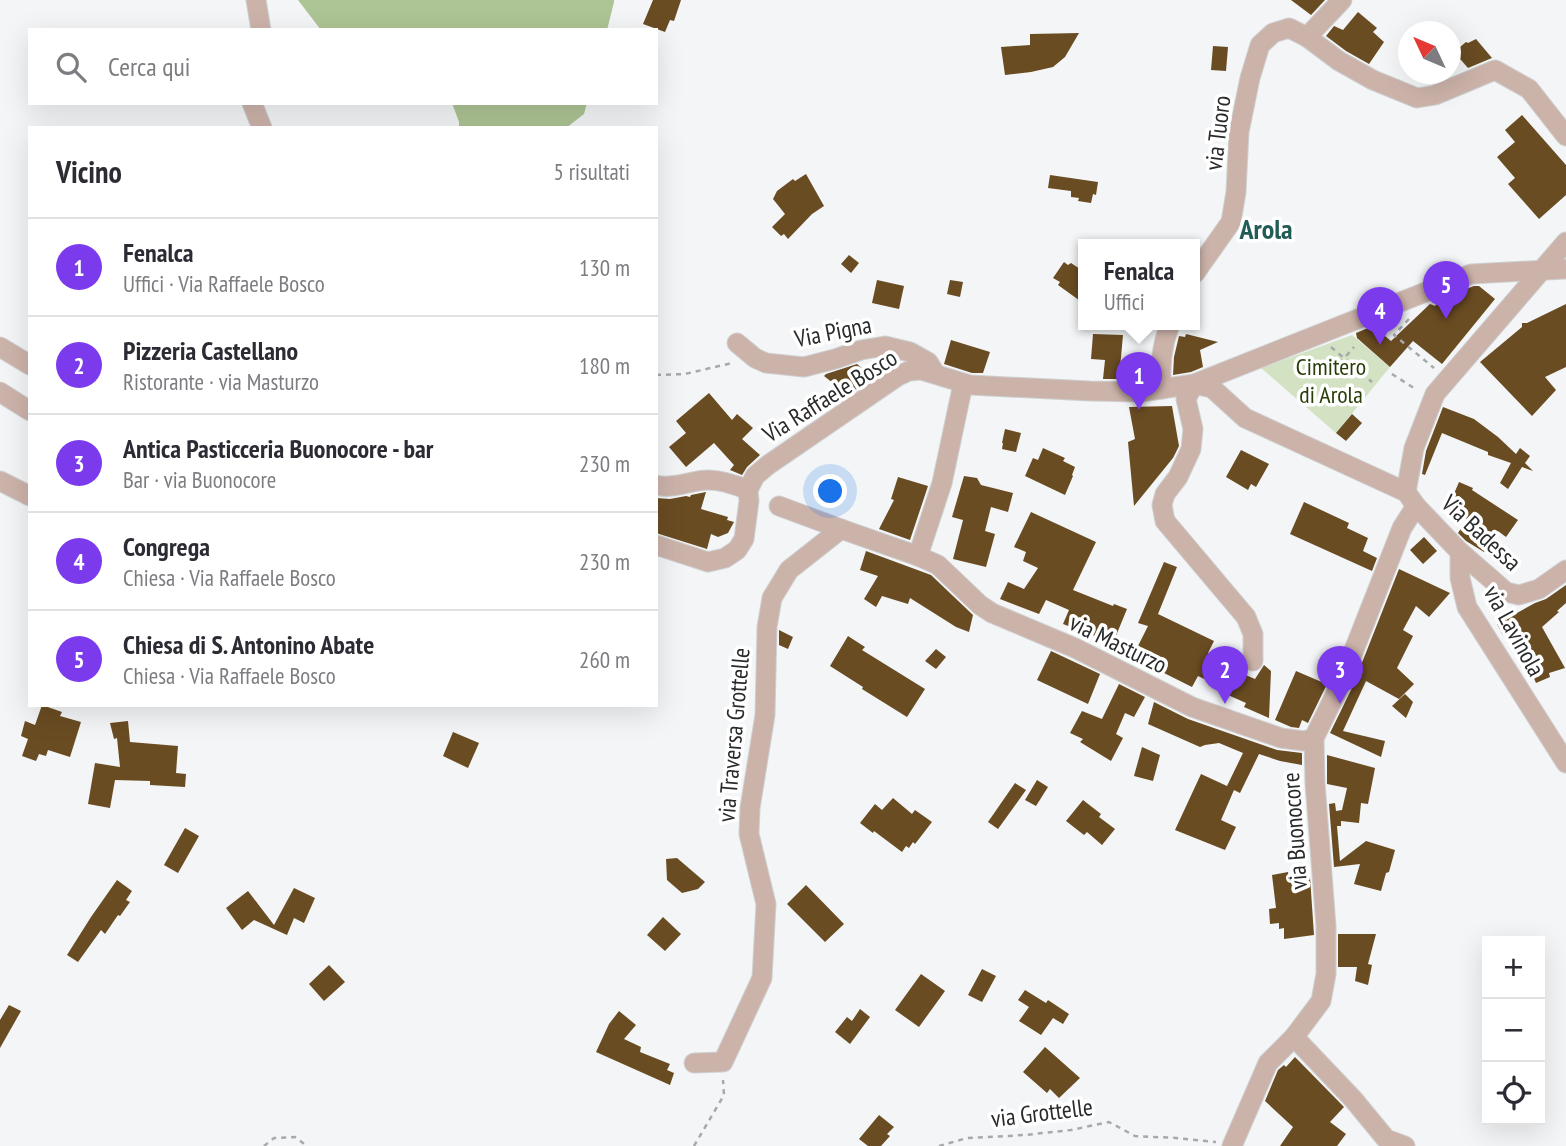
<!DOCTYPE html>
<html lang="it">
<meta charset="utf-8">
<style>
:root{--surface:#fff;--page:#f7f7f7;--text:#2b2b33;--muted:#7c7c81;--line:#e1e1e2;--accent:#7c3aed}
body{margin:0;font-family:"PT Sans Narrow",sans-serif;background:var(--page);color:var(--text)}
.controls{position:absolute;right:21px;bottom:21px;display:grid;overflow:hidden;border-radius:0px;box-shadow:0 7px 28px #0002}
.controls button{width:63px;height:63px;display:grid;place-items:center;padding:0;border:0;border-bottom:2px solid var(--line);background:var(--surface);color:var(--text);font:35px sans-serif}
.compass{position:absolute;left:1398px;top:21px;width:63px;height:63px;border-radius:50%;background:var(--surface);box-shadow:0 7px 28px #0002;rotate:314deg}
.you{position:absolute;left:831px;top:492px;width:24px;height:24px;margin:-18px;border:5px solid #fff;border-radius:50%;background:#1a73e8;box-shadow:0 0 0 10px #1a73e833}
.badge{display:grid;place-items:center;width:46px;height:46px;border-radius:50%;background:var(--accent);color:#fff;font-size:23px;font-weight:700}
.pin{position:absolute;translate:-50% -58px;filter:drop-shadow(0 2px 4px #0008)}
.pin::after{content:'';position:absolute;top:37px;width:24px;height:21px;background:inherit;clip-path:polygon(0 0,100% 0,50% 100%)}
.popup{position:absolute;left:1078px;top:239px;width:122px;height:91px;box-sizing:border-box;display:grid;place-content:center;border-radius:0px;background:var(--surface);filter:drop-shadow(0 2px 5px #0005);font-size:23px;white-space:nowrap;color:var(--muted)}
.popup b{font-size:26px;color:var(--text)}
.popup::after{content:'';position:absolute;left:50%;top:100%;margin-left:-14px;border:14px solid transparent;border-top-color:var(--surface)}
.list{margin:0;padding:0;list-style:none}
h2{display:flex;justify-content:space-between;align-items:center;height:91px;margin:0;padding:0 28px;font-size:30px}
h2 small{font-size:23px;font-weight:400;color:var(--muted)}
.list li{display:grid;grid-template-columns:46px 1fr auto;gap:21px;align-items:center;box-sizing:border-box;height:98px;padding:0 28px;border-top:2px solid var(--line)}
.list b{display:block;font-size:26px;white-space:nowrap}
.list p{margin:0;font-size:23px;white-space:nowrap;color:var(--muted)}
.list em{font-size:23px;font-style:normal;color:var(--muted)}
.icon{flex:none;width:38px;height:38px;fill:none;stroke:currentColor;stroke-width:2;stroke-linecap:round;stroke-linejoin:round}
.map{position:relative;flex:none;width:1566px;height:1146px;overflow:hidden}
.search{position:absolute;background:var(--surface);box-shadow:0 7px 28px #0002;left:28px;top:28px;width:630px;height:77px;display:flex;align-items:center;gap:18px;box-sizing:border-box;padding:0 24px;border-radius:0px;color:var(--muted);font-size:26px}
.panel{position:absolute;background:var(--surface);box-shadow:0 7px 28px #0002;left:28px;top:126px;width:630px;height:581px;border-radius:0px}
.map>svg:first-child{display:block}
.green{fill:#d2e2c3}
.forest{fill:#adc494}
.building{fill:#6a4c22}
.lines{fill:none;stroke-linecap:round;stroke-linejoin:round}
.minor-casing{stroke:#cfd0d2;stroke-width:21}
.path{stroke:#a7a9aa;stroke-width:2.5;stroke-dasharray:5 5;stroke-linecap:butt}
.minor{stroke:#ccb3aa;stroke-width:19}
.labels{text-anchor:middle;stroke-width:7;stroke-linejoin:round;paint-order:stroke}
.street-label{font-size:24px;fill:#292a2b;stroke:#fff}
.park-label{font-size:24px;fill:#293d08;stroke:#fff}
.quarter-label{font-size:28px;font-weight:bold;fill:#225c57;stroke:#fff}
</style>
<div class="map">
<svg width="1566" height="1146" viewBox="0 0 1566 1146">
<rect width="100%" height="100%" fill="#f3f5f7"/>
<!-- green -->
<polygon class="green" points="1352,335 1390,367 1336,433 1261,368"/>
<!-- forest -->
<g class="forest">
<polygon points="298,0 614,0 614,2 607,30 321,30"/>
<polygon points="452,103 587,103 584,114 566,128 459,128 459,122"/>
</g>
<!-- building -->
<g class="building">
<polygon points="653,0 681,0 674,21 670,20 665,32 643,24"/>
<polygon points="1291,0 1325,0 1311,15"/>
<polygon points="1358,12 1377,28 1373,32 1384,42 1369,64 1346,51 1326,36 1334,26 1343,30"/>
<polygon points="1079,33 1065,57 1053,67 1031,72 1005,75 1001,47 1030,45 1030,34"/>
<polygon points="1476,39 1492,58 1468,68 1454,52 1466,42 1468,43"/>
<polygon points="1213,46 1228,47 1226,71 1211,70"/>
<polygon points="1522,115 1566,165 1566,195 1539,219 1508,184 1515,178 1497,157 1515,142 1505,130"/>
<polygon points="806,174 824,206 812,214 788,239 784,234 781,236 772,227 785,214 773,199 777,191 793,179 795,181"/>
<polygon points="1050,175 1098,182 1096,195 1093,194 1091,203 1078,201 1079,198 1071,197 1071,191 1048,188"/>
<polygon points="849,255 859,263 851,273 841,264"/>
<polygon points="1064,262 1068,265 1071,263 1083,271 1083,303 1058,285 1060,282 1053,278"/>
<polygon points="877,280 904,286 899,309 872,303"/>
<polygon points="950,280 963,282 960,297 947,294"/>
<polygon points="1474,286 1479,286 1495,299 1442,364 1413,341 1390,367 1357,338 1356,333 1373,326 1391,341 1430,304 1435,306 1440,299"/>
<polygon points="1566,304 1566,367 1545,377 1556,390 1532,416 1480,362 1522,327 1522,323 1527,323"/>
<polygon points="1093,334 1123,335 1119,379 1103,379 1105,360 1091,359"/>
<polygon points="1186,334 1218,342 1200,350 1203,367 1191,372 1173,375 1174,357 1179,336 1185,337"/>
<polygon points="951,340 990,352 983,373 972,373 944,364"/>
<polygon points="857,364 871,376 864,384 848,395 824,376 826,374"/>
<polygon points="709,393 732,420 737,414 753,428 742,439 760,455 747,467 742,475 730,470 734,465 714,443 686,467 669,447 686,433 676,421"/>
<polygon points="1172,406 1179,446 1173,458 1134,506 1128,442 1135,439 1129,407"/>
<polygon points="1443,407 1474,419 1498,437 1516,454 1520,448 1530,456 1525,463 1533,471 1522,467 1508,489 1500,483 1511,463 1488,455 1488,452 1442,433 1425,475 1422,474 1426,451"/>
<polygon points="1352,414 1362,423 1346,441 1336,433"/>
<polygon points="1005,429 1021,433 1016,452 1002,449 1003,443 1002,443"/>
<polygon points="1043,448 1065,458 1063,461 1075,467 1072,475 1073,476 1065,495 1025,476 1033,458 1038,460"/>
<polygon points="1241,450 1269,464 1256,487 1251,484 1248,490 1226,477"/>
<polygon points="964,476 977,478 981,485 1013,493 1008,512 991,507 985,531 995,534 986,567 953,559 963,520 952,517"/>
<polygon points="898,477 928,486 910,540 879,529 894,500 891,499"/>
<polygon points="1459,482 1473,488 1472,490 1518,520 1506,537 1498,531 1484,552 1466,541 1458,533 1467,519 1447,510"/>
<polygon points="706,492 701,509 728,517 727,520 734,522 728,533 718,537 711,534 707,549 656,533 656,498 670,499 686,496 690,497 691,495"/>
<polygon points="1304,502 1349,523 1347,528 1368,538 1363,551 1377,558 1372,571 1290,534"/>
<polygon points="1031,512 1096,542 1073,590 1113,606 1114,604 1127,609 1113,643 1063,624 1069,610 1046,600 1039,614 1000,599 1008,582 1024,589 1038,568 1023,561 1026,552 1014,547"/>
<polygon points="1424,537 1437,551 1423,564 1410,550"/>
<polygon points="866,551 931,575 973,615 969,632 956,627 910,598 908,604 882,596 876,607 864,599 878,576 860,570"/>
<polygon points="1164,562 1177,567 1158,614 1214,641 1208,653 1213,655 1211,660 1255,679 1264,665 1271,671 1269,718 1244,707 1246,703 1219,691 1221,687 1198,676 1192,687 1136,659 1142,648 1138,646 1148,626 1138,623"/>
<polygon points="1399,569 1450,593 1429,617 1416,606 1403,630 1413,636 1397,668 1414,684 1399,699 1366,681 1343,731 1385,741 1381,757 1330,733 1352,688"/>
<polygon points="1566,585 1566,603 1557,611 1559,612 1542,627 1565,668 1549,673 1550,677 1536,683 1530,669 1538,666 1517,627 1503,635 1497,624 1535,603 1546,599"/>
<polygon points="779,630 793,637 788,649 779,645"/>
<polygon points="848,636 865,647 862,650 925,689 907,717 862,689 863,687 830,666"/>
<polygon points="936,649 946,657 936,669 925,661"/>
<polygon points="1051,651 1100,674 1088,704 1037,680"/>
<polygon points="1333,659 1337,660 1330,678 1308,723 1302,720 1299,728 1291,727 1275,720 1296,671 1324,683"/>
<polygon points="1119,684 1145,697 1134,717 1125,713 1116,734 1123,738 1111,761 1080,742 1083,739 1070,733 1082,711 1102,719"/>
<polygon points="1405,694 1413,702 1406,718 1392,706"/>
<polygon points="1154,702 1188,719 1277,750 1302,753 1302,765 1280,761 1259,754 1240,793 1234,790 1221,820 1236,827 1225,850 1175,830 1201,774 1227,786 1243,753 1219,743 1205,745 1200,747 1148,724"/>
<polygon points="42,705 62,712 60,716 81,722 70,757 48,750 46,756 39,754 36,761 22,756 28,739 21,736 25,721 35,725"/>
<polygon points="128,721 130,742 178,746 176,773 186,774 185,787 150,785 150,781 115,780 110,808 88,804 95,763 120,767 117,738 114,739 110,723"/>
<polygon points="453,732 479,743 468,768 443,756"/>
<polygon points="1142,747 1160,755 1153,781 1134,776"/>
<polygon points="1327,755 1375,768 1368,804 1361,803 1359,823 1341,821 1341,826 1337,826 1340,861 1366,841 1395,850 1389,872 1386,873 1381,891 1354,884 1360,864 1334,867 1329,804 1335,803 1336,811 1342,810 1347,788 1327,784"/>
<polygon points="1037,780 1048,787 1036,806 1025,800"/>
<polygon points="1015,783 1026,790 998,829 988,822"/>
<polygon points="893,798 912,814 915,810 932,822 915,844 913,842 909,848 906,846 902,852 874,831 873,833 860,823 875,804 882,810"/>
<polygon points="1083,800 1101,814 1099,817 1115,829 1102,845 1087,832 1084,835 1066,821"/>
<polygon points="185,828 199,836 178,873 164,865"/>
<polygon points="677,858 705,882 698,889 682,893 667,880 666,859"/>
<polygon points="1288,872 1289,880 1310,877 1314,935 1284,939 1284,928 1279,929 1279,923 1270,924 1269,909 1276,908 1272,875"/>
<polygon points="117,880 132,891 126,900 130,902 120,916 118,915 105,934 101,930 78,962 67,955 91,917"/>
<polygon points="806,885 844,924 825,942 787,904"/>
<polygon points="294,888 315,898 304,923 294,918 287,935 254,920 242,930 226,908 248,891 274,925"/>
<polygon points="663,917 681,934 665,951 647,935"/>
<polygon points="1338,934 1376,934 1368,964 1372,965 1368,985 1355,981 1357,967 1338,967"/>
<polygon points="329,965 345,982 324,1001 309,984"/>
<polygon points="982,969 996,976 982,1002 968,995"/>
<polygon points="921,974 945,991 919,1027 895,1010"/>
<polygon points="1025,990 1046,1003 1048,1000 1069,1014 1063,1024 1053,1018 1041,1035 1019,1021 1029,1007 1018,1000"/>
<polygon points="9,1005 21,1011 0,1048 0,1020"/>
<polygon points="860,1009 870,1017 850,1044 835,1032 847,1017 852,1021"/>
<polygon points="619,1011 636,1025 624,1039 641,1047 640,1052 670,1064 667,1070 674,1073 670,1085 596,1052 609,1024"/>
<polygon points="1045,1047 1080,1078 1059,1098 1050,1089 1047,1093 1023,1072"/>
<polygon points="1295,1057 1344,1107 1330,1122 1346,1134 1337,1146 1280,1146 1293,1127 1265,1101 1278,1070 1284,1065 1286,1067"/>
<polygon points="879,1115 894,1127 887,1134 890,1136 881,1146 868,1146 859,1139"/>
</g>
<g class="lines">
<!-- minor casing -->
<g class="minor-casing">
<g id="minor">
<polyline points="256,0 261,30"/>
<polyline points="1342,0 1307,37 1339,61 1373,80 1417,98 1435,95 1495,70 1529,89 1566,136"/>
<polyline points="252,103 262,128"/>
<polyline points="1195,273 1231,222 1236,192 1239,132 1250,78 1260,45 1273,33 1289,28 1307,37"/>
<polyline points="737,343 755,358 766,363 804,367 835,359 861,350 885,346 910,352 928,362 935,373"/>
<polyline points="0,347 30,365"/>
<path d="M1162,389C1159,366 1162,345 1170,324"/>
<polyline points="0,392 30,411"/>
<polyline points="0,481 30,496"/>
<path d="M656,485C672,490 691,480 708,480C721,480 736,485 748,490"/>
<polyline points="1406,492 1414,448 1435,394 1566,242"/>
<polyline points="1409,496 1416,506 1460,552 1506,592 1519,595 1539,589 1566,570"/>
<polyline points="779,506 841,529 918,556 938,565 980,605 992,613 1075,648 1192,707 1281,738 1304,741 1314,738"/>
<polyline points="656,545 708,562 725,558 737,550 744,539 749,501 748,490 755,476 768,465 898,376 909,371 921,370 970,385 1090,391 1141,392 1194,384 1471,274 1566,269"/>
<polyline points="1460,552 1460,578 1467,607 1566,763"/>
<polyline points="918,556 942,483 963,384"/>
<polyline points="1253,661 1253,634 1246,617 1165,521 1162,505 1165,494 1178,477 1191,449 1193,429 1186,399 1194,384 1212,388 1245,418 1406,492"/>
<polyline points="1294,1037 1353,1099 1386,1139 1405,1146"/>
<polyline points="694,1063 723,1062 762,978 766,904 749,834 750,808 765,715 767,627 772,598 789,570 841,529"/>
<polyline points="1232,1146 1268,1063 1294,1037 1321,1001 1326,974 1326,926 1315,783 1314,738 1341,683 1402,528 1416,506"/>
</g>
</g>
<!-- path -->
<g class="path">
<polyline points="1409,319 1394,335 1434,368"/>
<polyline points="1331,347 1372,382"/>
<polyline points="1333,371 1354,347"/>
<polyline points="1392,374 1417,390"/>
<polyline points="656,375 685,374 732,363"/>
<polyline points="264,1146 274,1138 295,1137 307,1146"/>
<polyline points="694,1146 724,1095 723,1080"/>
<polyline points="939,1146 967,1138 1025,1135 1071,1130 1109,1122 1135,1136 1176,1138 1216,1142"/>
</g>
<!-- minor -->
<use href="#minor" class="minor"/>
</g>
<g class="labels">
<!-- street labels -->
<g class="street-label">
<text transform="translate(1218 133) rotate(-83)" y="8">via Tuoro</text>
<text transform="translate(833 332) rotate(-11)" y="8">Via Pigna</text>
<text transform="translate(830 396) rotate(-32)" y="8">Via Raffaele Bosco</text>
<text transform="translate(1481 533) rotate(43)" y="8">Via Badessa</text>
<text transform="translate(1514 631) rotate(61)" y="8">via Lavinola</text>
<text transform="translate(1118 644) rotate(26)" y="8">via Masturzo</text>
<text transform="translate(734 735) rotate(-85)" y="8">via Traversa Grottelle</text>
<text transform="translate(1295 831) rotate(-94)" y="8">via Buonocore</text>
<text transform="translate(1042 1113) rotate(-7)" y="8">via Grottelle</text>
</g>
<!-- park labels -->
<g class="park-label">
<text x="1331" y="375">Cimitero<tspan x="1331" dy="28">di Arola</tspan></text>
</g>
<!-- quarter labels -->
<g class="quarter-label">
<text x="1266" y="239">Arola</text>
</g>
</g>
</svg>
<div class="controls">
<button>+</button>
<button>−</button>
<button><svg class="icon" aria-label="locate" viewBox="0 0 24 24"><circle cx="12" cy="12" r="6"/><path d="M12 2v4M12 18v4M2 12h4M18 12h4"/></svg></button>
</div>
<svg class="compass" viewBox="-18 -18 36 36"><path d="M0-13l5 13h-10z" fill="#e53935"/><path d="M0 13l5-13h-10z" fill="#7c7c81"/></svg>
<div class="you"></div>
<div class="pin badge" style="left:1139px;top:410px">1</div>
<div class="popup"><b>Fenalca</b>Uffici</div>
<div class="pin badge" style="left:1225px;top:704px">2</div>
<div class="pin badge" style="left:1340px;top:704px">3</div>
<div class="pin badge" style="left:1380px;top:345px">4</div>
<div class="pin badge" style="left:1446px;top:319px">5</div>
<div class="search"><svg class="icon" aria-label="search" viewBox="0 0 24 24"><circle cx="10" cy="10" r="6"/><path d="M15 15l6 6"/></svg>Cerca qui</div>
<section class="panel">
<h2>Vicino<small>5 risultati</small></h2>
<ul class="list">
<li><span class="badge">1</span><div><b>Fenalca</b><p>Uffici · Via Raffaele Bosco</p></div><em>130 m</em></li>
<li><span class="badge">2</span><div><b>Pizzeria Castellano</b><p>Ristorante · via Masturzo</p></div><em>180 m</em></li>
<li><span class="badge">3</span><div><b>Antica Pasticceria Buonocore - bar</b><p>Bar · via Buonocore</p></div><em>230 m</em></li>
<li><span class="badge">4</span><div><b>Congrega</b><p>Chiesa · Via Raffaele Bosco</p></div><em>230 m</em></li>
<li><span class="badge">5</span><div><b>Chiesa di S. Antonino Abate</b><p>Chiesa · Via Raffaele Bosco</p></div><em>260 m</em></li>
</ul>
</section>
</div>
